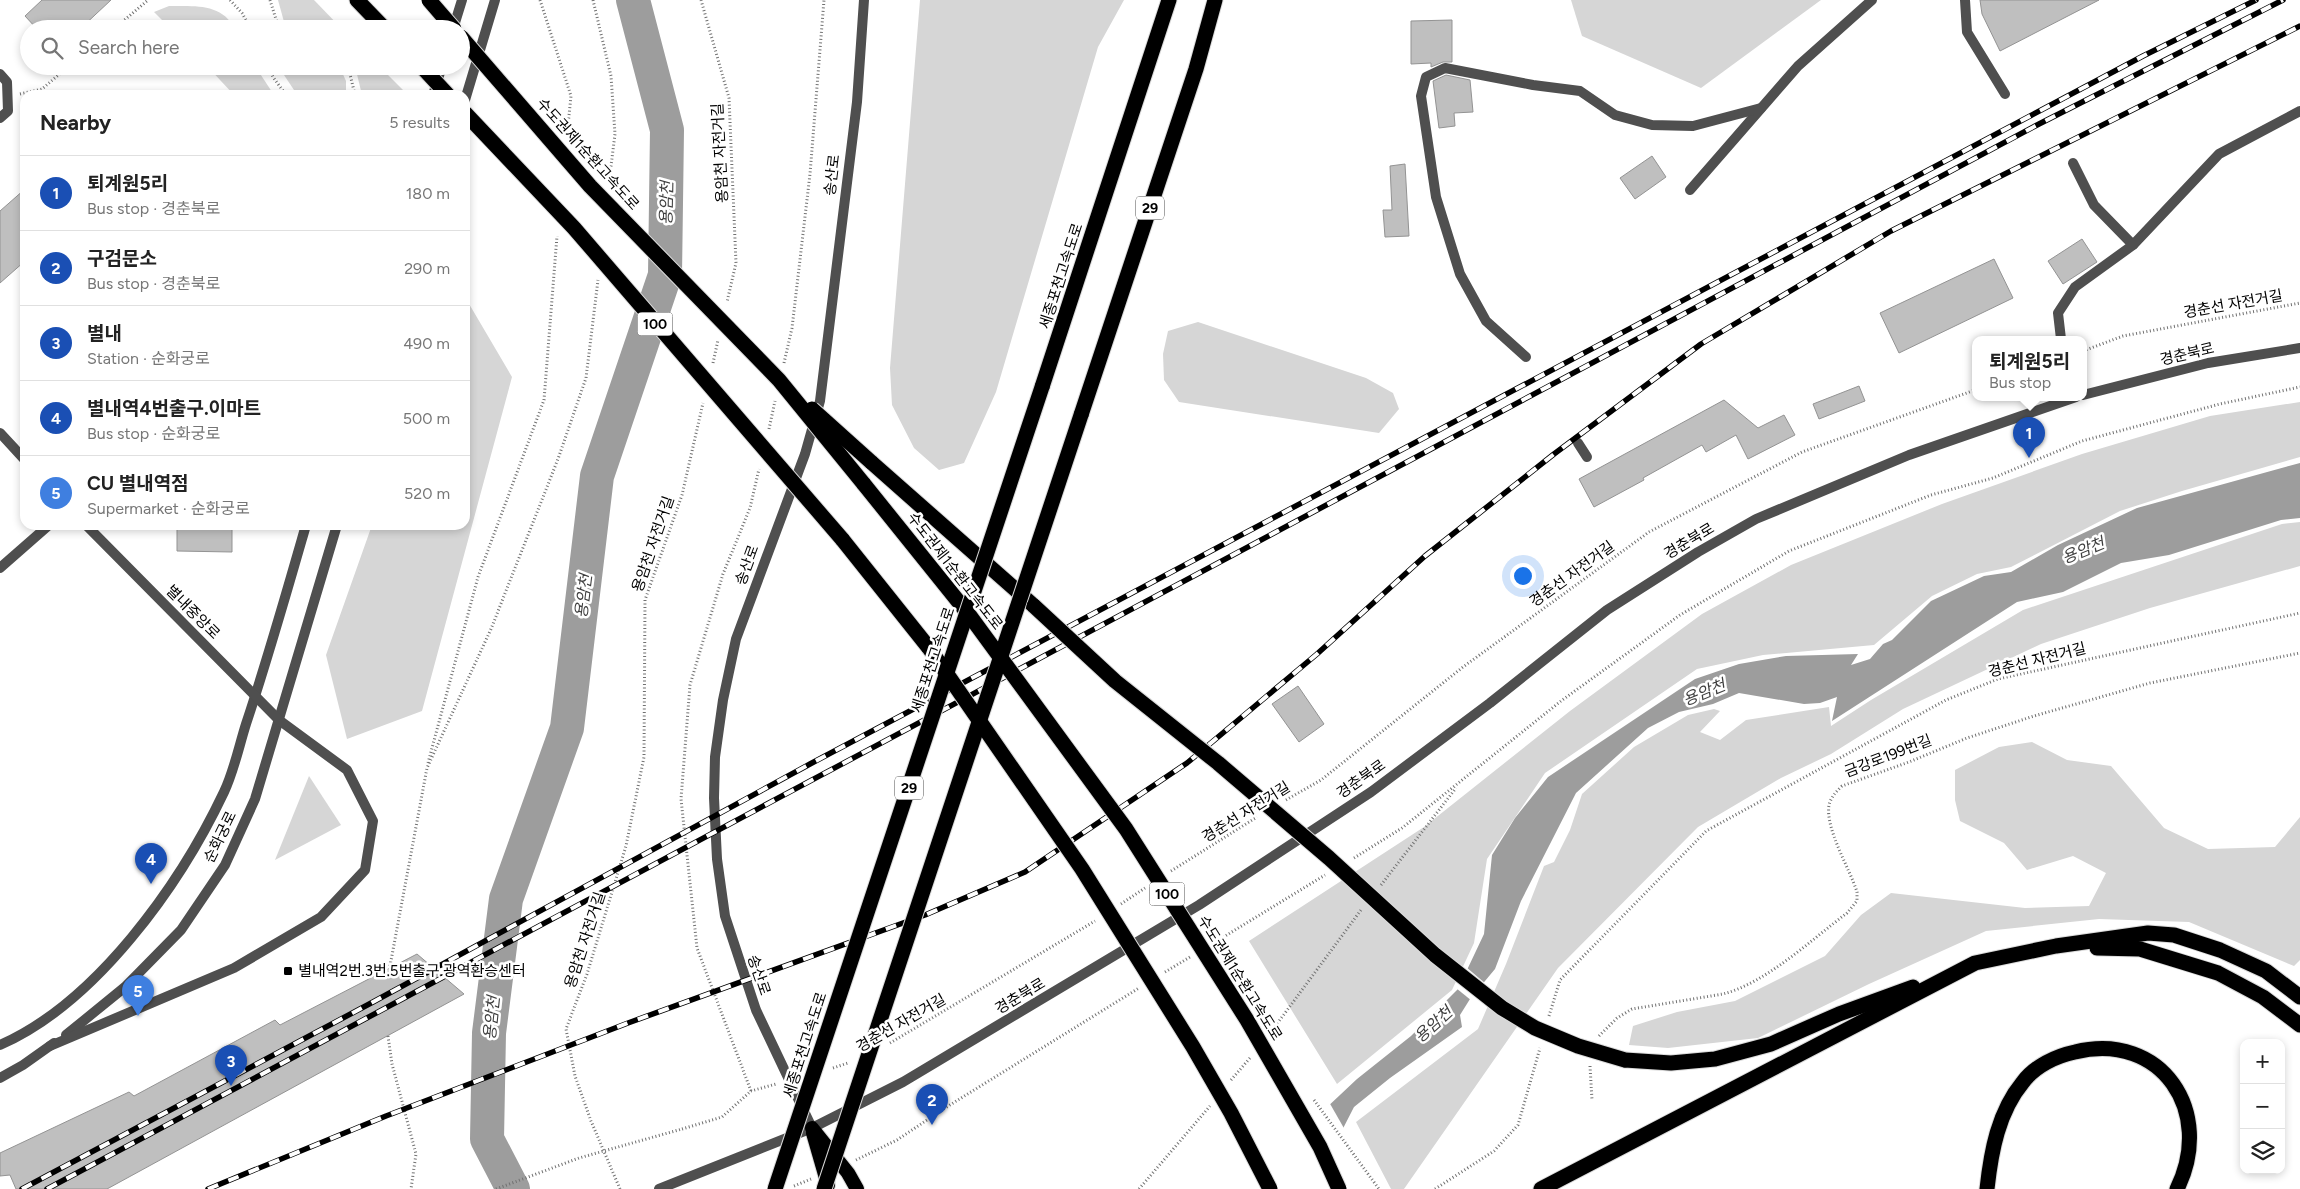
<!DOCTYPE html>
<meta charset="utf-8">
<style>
:root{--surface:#fff;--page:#f6f6f6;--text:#222;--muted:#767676;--line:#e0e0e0;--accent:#0f766e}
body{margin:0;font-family:Figtree,"Noto Sans KR",sans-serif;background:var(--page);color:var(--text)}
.controls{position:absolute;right:15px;bottom:15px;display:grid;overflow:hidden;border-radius:10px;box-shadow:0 2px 8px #0003}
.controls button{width:45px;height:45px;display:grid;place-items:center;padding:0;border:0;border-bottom:1px solid var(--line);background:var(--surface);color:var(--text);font:25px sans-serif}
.you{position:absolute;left:1522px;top:575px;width:18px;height:18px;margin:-12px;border:4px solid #fff;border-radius:50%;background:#1a73e8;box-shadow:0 0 0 8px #1a73e833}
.badge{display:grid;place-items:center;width:32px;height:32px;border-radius:50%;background:var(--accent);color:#fff;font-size:16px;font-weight:700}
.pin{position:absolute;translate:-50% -41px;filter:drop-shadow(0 1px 2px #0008)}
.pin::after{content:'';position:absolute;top:26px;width:18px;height:15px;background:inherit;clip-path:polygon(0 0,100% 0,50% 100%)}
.popup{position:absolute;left:1972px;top:336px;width:115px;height:65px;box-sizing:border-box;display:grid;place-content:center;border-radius:10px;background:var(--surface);filter:drop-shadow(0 1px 4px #0005);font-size:16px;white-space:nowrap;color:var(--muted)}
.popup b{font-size:19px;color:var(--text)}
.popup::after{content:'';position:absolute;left:50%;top:100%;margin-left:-10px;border:10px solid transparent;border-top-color:var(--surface)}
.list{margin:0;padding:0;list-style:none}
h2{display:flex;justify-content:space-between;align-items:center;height:65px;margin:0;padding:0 20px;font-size:21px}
h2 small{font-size:16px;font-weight:400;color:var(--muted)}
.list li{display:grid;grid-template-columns:32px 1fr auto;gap:15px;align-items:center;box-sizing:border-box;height:75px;padding:0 20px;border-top:1px solid var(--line)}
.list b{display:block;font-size:19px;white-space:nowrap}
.list p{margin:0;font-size:16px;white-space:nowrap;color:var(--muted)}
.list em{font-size:16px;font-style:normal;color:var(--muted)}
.icon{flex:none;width:28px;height:28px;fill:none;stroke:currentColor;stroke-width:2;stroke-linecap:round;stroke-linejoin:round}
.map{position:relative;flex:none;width:2300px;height:1189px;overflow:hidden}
.search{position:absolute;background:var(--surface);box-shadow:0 2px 8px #0003;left:20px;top:20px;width:450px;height:55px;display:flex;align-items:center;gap:12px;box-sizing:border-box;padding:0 18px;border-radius:28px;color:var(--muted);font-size:19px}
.panel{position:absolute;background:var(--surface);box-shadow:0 2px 8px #0003;left:20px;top:90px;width:450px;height:440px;border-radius:15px}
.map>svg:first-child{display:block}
.green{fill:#d6d6d6}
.water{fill:#9d9d9d}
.pier{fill:#fff}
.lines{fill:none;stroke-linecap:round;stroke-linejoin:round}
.river{stroke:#9d9d9d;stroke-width:34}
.building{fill:#bfbfbf;stroke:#939393}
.trunk-casing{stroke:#dbdbdb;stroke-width:16}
.motorway-casing{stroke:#dbdbdb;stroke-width:17}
.path{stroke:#717171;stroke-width:3;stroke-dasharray:1 2.5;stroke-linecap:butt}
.service{stroke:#4f4f4f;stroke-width:10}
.minor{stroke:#4f4f4f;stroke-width:10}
.tertiary{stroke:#4f4f4f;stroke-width:10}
.trunk{stroke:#000;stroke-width:14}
.motorway{stroke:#000;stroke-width:15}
.rail-casing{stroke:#000;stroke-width:5.5}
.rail{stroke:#fff;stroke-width:4;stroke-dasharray:11;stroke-linecap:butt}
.motorway-bridge-casing{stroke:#dbdbdb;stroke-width:17;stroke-linecap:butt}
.path-bridge{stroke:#717171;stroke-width:3;stroke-dasharray:1 2.5;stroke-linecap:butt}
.motorway-bridge{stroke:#000;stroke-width:15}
.poi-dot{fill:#000;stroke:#fff;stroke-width:2}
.labels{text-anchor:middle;stroke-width:5;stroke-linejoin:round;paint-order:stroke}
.shield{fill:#fff;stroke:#4c4c4c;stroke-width:1}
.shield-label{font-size:14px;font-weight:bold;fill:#000}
.street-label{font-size:15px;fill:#000;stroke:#fff}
.poi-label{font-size:15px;fill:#000;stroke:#fff;text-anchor:start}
.water-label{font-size:16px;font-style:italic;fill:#3e3e3e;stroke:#fff}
</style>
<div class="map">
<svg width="2300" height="1189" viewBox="0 0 2300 1189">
<rect width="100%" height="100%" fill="#fff"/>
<!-- green -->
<g class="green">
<polygon points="278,0 314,0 342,29 286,29"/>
<polygon points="920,0 1124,0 1098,47 996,392 964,463 939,470 914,448 892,405 890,368"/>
<polygon points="1571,0 1821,0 1701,88 1582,36"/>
<path d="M169,6C195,6 222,3 235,29H171L154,12Z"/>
<polygon points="207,66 255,66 274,95 234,95"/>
<polygon points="278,66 331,66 341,70 346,81 346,95 303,95 294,90"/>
<polygon points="355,66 379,66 408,95 362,95"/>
<polygon points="465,297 512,377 422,711 347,739 326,655 372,525 465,525"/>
<polygon points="1198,322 1366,378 1393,393 1399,409 1379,433 1179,402 1164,380 1163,354 1168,331"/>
<polygon points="2300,402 2300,457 2182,491 2120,511 2011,567 1977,574 1932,596 1874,645 1763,655 1697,669 1545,773 1487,859 1474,943 1452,990 1337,1084 1249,941 1424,827 1570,711 1702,614 1791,565 1942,504 2082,454 2210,416"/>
<polygon points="2300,522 2300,566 2150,608 2041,644 1903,709 1831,754 1781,778 1698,827 1558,968 1404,1189 1391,1189 1356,1122 1478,1029 1506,964 1544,866 1554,862 1570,830 1582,794 1634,747 1688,715 1714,709 1720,711 1700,732 1720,740 1746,720 1829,707 1831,726 1871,700 2023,610 2282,524"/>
<polygon points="2032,742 2067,760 2111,766 2164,828 2208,849 2275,847 2300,817 2300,960 2294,966 2189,922 2099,919 1986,931 1869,984 1758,1038 1668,1048 1629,1045 1633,1026 1677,1012 1735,1001 1825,956 1861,915 1891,893 2025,908 2089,906 2106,873 2073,856 2027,870 2004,843 1960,821 1955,800 1955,770 1999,747"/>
<polygon points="309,776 341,825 275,860"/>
</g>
<!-- water -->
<polygon class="water" points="2300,463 2300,518 2281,520 2169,555 2121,563 2063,592 2017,602 1832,721 1837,697 1820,703 1804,704 1739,693 1713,704 1679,712 1648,728 1576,793 1521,901 1495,969 1470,999 1460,1015 1462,1027 1390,1078 1354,1107 1312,1189 1240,1189 1357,1079 1411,1036 1458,989 1484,934 1492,855 1515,818 1548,777 1695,679 1739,664 1786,656 1858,654 1851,665 1870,659 1883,644 1892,640 1931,601 1984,576 2011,572 2058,545 2137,508"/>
<!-- pier -->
<g class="pier">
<polygon points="1466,967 1486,984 1472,1001 1456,988"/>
<polygon points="1329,1102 1345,1130 1314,1189 1237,1189"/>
</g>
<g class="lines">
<!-- river -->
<polyline class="river" points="513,1189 487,1139 489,1033 506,899 567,728 597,476 665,275 667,130 633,0"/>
</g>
<!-- building -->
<g class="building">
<polygon points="42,0 111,0 80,29 37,29 25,16"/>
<polygon points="1980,0 2099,0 2000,51 1982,14"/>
<polygon points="1452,20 1452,62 1443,62 1431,67 1431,63 1411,64 1411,21"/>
<polygon points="1446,75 1470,80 1473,112 1454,113 1455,126 1439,128 1433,81"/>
<polygon points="1652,156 1666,177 1635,199 1620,178"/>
<polygon points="1405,164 1409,236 1385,237 1383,210 1392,210 1390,166"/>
<polygon points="25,189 25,261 0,283 0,211"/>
<polygon points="2082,239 2097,262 2063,284 2048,261"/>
<polygon points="1994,259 2013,298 1899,353 1880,313"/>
<polygon points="1859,386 1865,401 1819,419 1813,404"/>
<polygon points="1724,400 1758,428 1784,415 1795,435 1748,459 1736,435 1706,452 1702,445 1643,478 1644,480 1594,507 1579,479"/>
<polygon points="177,525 232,525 232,552 177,551"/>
<polygon points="1298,686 1324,724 1299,742 1272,704"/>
<polygon points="417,954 464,994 107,1189 16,1189 10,1175 0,1176 0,1153 129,1092 134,1096 275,1020 280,1025"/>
</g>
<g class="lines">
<!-- trunk casing -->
<g class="trunk-casing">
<g id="trunk">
<polyline points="812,1128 848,1173 857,1189"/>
<polyline points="813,1133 828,1185"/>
</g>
</g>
<!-- motorway casing -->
<g class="motorway-casing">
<g id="motorway">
<polyline points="357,0 385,29"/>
<polyline points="1042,387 1169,0"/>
<polyline points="1081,415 1196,69 1215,0"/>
<polyline points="871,462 1034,606"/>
<polyline points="863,483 970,616"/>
<polyline points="842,539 929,648"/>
<polyline points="2097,948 2140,949 2218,973 2263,997 2300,1025"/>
<polyline points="1625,1060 1671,1063 1715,1059 1771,1044 1839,1014 1913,987"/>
<polyline points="1541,1189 1975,963 2056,946 2148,933 2174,935 2220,950 2266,971 2300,997"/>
<path d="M1987,1189C1991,1152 1998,1112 2023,1082C2035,1066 2056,1056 2075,1052C2162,1031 2215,1112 2177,1189"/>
</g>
</g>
<!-- path -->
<g class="path">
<polyline points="230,0 242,13 251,29"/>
<polyline points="270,0 279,29"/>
<polyline points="540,0 571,96 567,135"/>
<polyline points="593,0 611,76 615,134 609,182"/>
<polyline points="701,0 729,98 736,263 727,302"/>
<polyline points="114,29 148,0"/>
<polyline points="268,66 273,77 286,95"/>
<polyline points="348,66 355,95"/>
<polyline points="20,94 42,89 69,66"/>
<polyline points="2083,351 2123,336 2300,303"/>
<polyline points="713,363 718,340"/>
<polyline points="784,363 792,328 810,174 824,0"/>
<polyline points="769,429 775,401"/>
<polyline points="428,763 478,577 544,400 557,236"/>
<polyline points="1286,800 1321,780 1463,667 1649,532 1802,452 1975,390"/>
<polyline points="1354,858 1402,828 1561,701 1680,615 1789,551 1931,495 1993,478 2082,441 2220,404 2300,387"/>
<polyline points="1171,871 1257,817"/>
<polyline points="1381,885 1456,788"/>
<polyline points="1121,904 1145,888"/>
<polyline points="1217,941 1325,875"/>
<polyline points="390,966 427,768 491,629 558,459 586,378 598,280"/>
<polyline points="1165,972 1190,957"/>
<polyline points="1549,1016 1560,980 1706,831 1946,700 1998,679 2300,613"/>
<polyline points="1271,1032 1361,910"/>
<polyline points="388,1036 392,1064 416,1154 411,1189"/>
<path d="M1599,1036L1617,1018L1632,1009L1723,994C1766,983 1811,940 1847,913L1857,901V892C1850,869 1825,829 1829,805C1831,797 1836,792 1842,786L1909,762L1967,738L2034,716L2150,683L2300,653"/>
<polyline points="890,1043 1095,921"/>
<polyline points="1590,1066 1592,1100"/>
<polyline points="833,1068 848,1063"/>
<polyline points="1231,1080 1250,1058"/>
<polyline points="751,1091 697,948 681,799 690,685 723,574 750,508 759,469"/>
<polyline points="1314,1100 1379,1189"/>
<polyline points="682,1129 722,1117 751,1091 776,1084"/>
<polyline points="856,1160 897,1140 945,1108 1139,988"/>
<polyline points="794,1186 811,1179"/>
<polyline points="620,1189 591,1121 575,1076 566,1029 587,974 626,846 644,757 645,600 682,495 703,403"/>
<polyline points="1139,1189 1210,1106"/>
<polyline points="1435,1189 1494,1151 1518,1125 1540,1048"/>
</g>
<!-- service -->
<g class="service">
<polyline points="1965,0 1967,32 2005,94"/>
<polyline points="2073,163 2094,205 2133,245"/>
<polyline points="1690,190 1798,66 1872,0"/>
<polyline points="2061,339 2058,313 2075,287 2133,245 2219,154 2300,111"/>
<polyline points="1526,357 1486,321 1460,274 1436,197 1421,96 1426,77 1445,68 1533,85 1580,91 1615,115 1652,125 1693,126 1761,108"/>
<polyline points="1578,443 1587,457"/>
</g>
<!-- minor -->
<g class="minor">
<polyline points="0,74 7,82 8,111 0,118"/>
<polyline points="0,568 49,525"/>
</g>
<!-- tertiary -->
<g class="tertiary">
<polyline points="453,29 462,0"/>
<polyline points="433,95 442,66"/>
<polyline points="465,100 495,0"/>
<polyline points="2083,395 2208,363 2300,348"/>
<polyline points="0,433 25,460"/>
<polyline points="66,1035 125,987 181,930 225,865 255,799 337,525"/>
<path d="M0,1045C96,1003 180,885 224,792C234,771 239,746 246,724C268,658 287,591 306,525"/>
<polyline points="50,1046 234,968 321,917 365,870 373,821 347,770 279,720 86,525"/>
<polyline points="0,1078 23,1065 54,1043"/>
<polyline points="812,1128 756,1010 725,916 717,859 714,798 715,757 723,700 736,639 805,454 820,401 857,102 864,0"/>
<polyline points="659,1189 812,1128 903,1082 1199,905 1371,792 1490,703 1607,610 1698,552 1756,519 1909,455 2076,397"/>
</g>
<!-- trunk -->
<use href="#trunk" class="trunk"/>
<!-- motorway -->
<use href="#motorway" class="motorway"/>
<!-- rail casing -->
<g class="rail-casing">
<g id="rail">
<polyline points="22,1189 373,1002 810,764 2143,56 2256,0"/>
<polyline points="47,1189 2039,124 2283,0"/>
<polyline points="208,1189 386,1116 628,1023 925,915 1025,872 1187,763 1317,654 1425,556 1554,454 1701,344 1891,231 2300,26"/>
</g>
</g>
<!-- rail -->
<use href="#rail" class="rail"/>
<!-- motorway-bridge casing -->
<g class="motorway-bridge-casing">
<g id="motorway-bridge">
<polyline points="429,0 454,29"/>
<polyline points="461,37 590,186 779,380 863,483"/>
<polyline points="421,66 448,95"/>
<polyline points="465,113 574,228 842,539"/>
<polyline points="812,409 871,462"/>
<polyline points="1034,606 1115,681 1218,763 1329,858 1435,955 1502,1008 1535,1028 1578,1046 1625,1060"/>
<polyline points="970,616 1126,829 1247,1020 1320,1147 1339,1189"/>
<polyline points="929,648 1082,869 1193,1047 1231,1113 1270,1189"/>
<polyline points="775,1189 1042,387"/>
<polyline points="824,1189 1081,415"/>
</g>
</g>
<!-- path-bridge -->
<polyline class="path-bridge" points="496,1189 579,1158 682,1129"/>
<!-- motorway-bridge -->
<use href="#motorway-bridge" class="motorway-bridge"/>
</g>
<!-- markers -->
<rect class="poi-dot" x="283" y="966" width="10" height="10" rx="2.5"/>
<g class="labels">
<!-- shield labels -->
<g class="shield">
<rect x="1136" y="196.5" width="28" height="23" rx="4"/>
<rect x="637.5" y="312.5" width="35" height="23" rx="4"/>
<rect x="895" y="776.5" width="28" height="23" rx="4"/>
<rect x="1149.5" y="882.5" width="35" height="23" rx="4"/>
</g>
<g class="shield-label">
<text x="1150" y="213">29</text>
<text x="655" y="329">100</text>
<text x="909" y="793">29</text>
<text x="1167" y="899">100</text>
</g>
<!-- street labels -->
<g class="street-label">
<text transform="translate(720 153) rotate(-93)" y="5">용암천 자전거길</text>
<text transform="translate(588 154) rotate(48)" y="5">수도권제1순환고속도로</text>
<text transform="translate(832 175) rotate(-83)" y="5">송산로</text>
<text transform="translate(1061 276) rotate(-72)" y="5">세종포천고속도로</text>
<text transform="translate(2233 304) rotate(-10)" y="5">경춘선 자전거길</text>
<text transform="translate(2187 354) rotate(-13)" y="5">경춘북로</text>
<text transform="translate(1689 541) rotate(-31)" y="5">경춘북로</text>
<text transform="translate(653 544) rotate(-71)" y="5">용암천 자전거길</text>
<text transform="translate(747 565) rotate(-70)" y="5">송산로</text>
<text transform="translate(955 571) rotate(52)" y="5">수도권제1순환고속도로</text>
<text transform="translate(1572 574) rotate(-36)" y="5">경춘선 자전거길</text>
<text transform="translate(193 612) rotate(45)" y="5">별내중앙로</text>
<text transform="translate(933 660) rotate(-72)" y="5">세종포천고속도로</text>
<text transform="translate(2037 660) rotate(-14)" y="5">경춘선 자전거길</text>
<text transform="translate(1888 756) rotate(-21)" y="5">금강로199번길</text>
<text transform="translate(1361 779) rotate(-35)" y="5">경춘북로</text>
<text transform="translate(1246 812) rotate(-32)" y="5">경춘선 자전거길</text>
<text transform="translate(220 837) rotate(-64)" y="5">순화궁로</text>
<text transform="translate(585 940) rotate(-72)" y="5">용암천 자전거길</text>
<text transform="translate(759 975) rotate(71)" y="5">송산로</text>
<text transform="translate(1240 978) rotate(58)" y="5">수도권제1순환고속도로</text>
<text transform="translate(1020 996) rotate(-31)" y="5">경춘북로</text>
<text transform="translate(901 1023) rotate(-30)" y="5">경춘선 자전거길</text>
<text transform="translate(805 1045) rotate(-72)" y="5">세종포천고속도로</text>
</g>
<!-- poi labels -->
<g class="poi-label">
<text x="298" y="976">별내역2번.3번.5번출구.광역환승센터</text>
</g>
<!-- water labels -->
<g class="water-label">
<text transform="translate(666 203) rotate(-89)" y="6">용암천</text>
<text transform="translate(2083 550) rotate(-22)" y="6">용암천</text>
<text transform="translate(583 596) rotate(-83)" y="6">용암천</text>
<text transform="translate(1704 692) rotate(-22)" y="6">용암천</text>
<text transform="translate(491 1018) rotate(-84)" y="6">용암천</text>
<text transform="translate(1433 1024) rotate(-42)" y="6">용암천</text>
</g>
</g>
</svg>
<div class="controls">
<button>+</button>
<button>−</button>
<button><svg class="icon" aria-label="layers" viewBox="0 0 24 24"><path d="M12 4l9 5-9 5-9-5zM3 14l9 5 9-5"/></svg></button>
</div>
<div class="you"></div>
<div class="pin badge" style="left:2029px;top:458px;background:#1a4fb4">1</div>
<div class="popup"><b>퇴계원5리</b>Bus stop</div>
<div class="pin badge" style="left:932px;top:1125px;background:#1a4fb4">2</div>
<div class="pin badge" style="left:231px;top:1086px;background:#1a4fb4">3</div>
<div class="pin badge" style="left:151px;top:884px;background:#1a4fb4">4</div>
<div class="pin badge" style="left:138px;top:1016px;background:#3f7fe0">5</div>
<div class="search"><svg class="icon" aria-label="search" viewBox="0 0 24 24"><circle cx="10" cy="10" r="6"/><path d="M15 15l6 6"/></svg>Search here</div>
<section class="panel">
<h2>Nearby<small>5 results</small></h2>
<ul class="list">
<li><span class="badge" style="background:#1a4fb4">1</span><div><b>퇴계원5리</b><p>Bus stop · 경춘북로</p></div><em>180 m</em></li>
<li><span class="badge" style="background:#1a4fb4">2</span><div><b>구검문소</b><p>Bus stop · 경춘북로</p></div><em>290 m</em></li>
<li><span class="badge" style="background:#1a4fb4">3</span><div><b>별내</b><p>Station · 순화궁로</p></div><em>490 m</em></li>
<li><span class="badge" style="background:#1a4fb4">4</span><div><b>별내역4번출구.이마트</b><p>Bus stop · 순화궁로</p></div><em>500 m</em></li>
<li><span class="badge" style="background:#3f7fe0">5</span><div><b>CU 별내역점</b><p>Supermarket · 순화궁로</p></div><em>520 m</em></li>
</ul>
</section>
</div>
